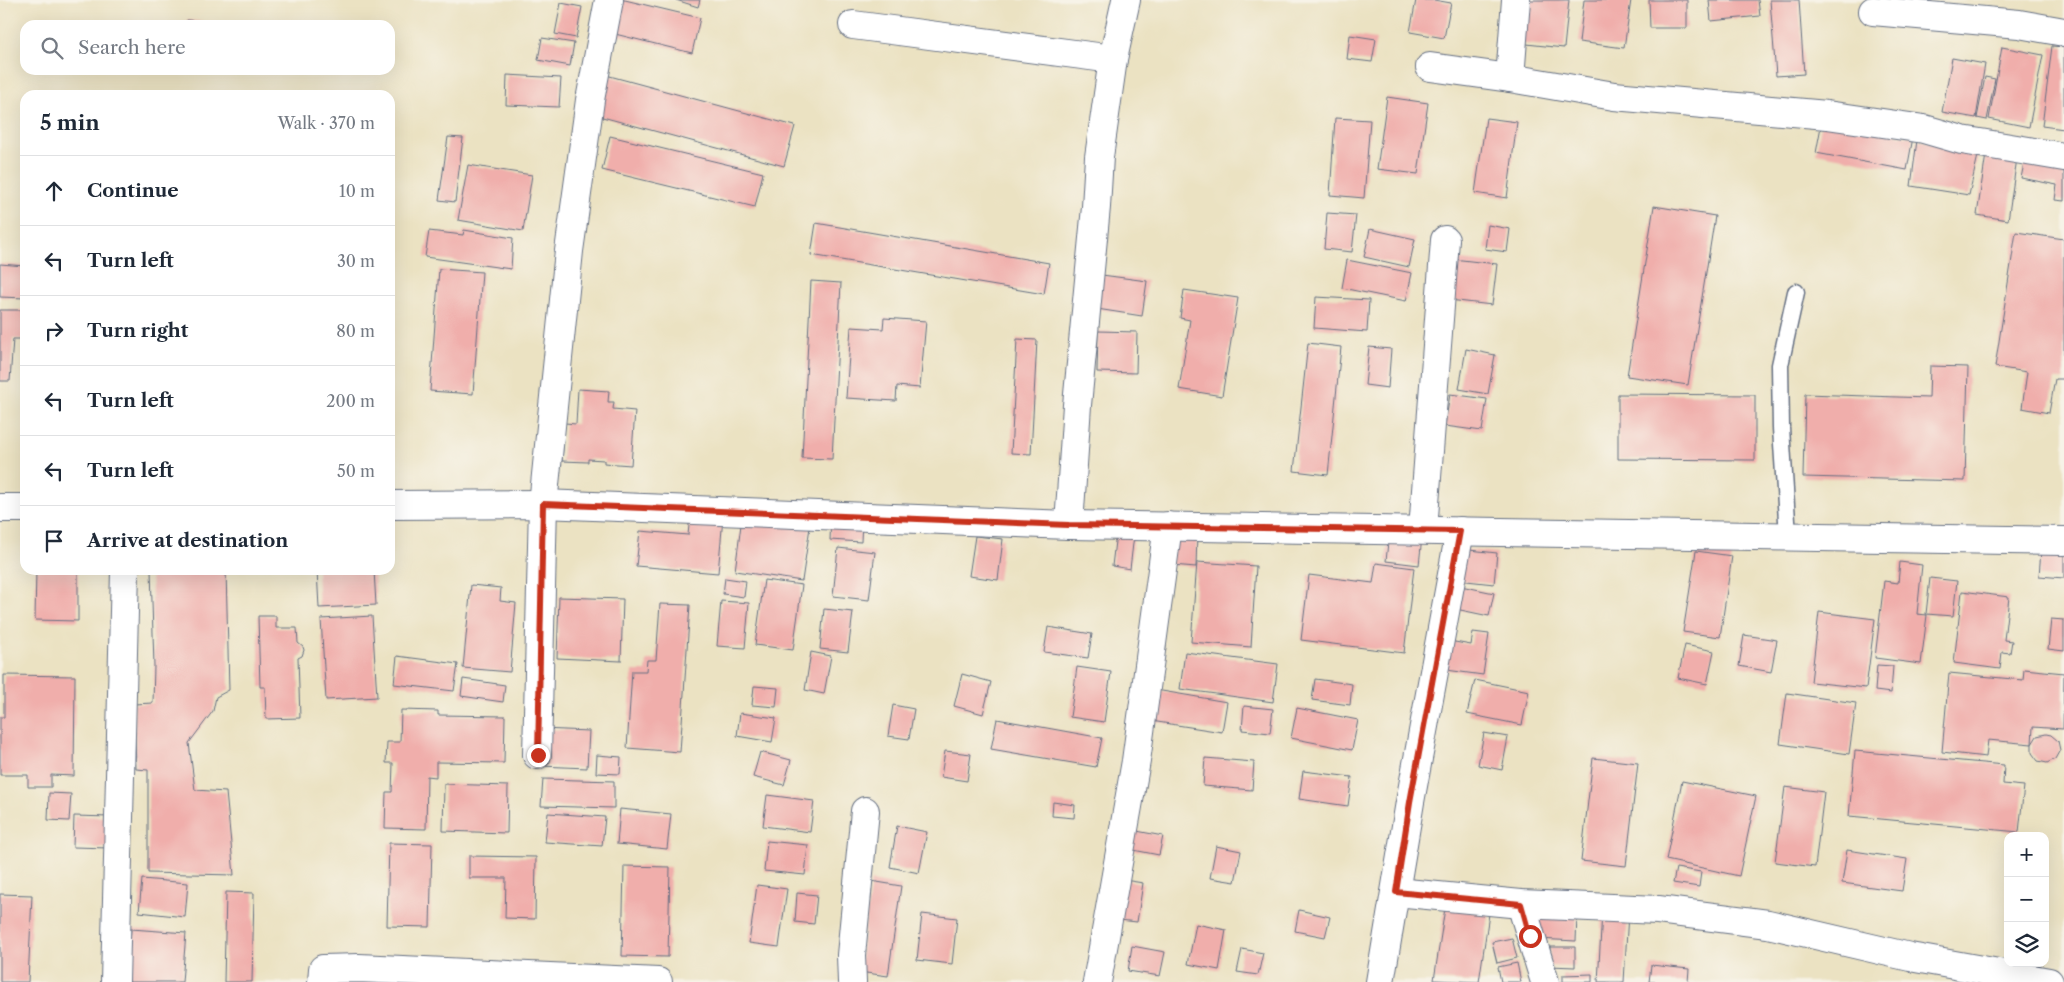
<!DOCTYPE html>
<meta charset="utf-8">
<style>
:root{--surface:#fff;--page:#f2f2f3;--text:#1f2937;--muted:#747a83;--line:#e0e1e3}
body{margin:0;font-family:"Libre Caslon Text",serif;background:var(--page);color:var(--text)}
.controls{position:absolute;right:15px;bottom:15px;display:grid;overflow:hidden;border-radius:10px;box-shadow:0 5px 20px #0002}
.controls button{width:45px;height:45px;display:grid;place-items:center;padding:0;border:0;border-bottom:1px solid var(--line);background:var(--surface);color:var(--text);font:25px sans-serif}
.stop{position:absolute;width:15px;height:15px;margin:-11px;border:4px solid #c8321e;border-radius:50%;background:#fff}
.stop.end{background:#c8321e;border-color:#fff;box-shadow:0 1px 5px #0008}
.list{margin:0;padding:0;list-style:none}
h2{display:flex;justify-content:space-between;align-items:center;height:65px;margin:0;padding:0 20px;font-size:21px}
h2 small{font-size:16px;font-weight:400;color:var(--muted)}
.list li{display:grid;grid-template-columns:32px 1fr auto;gap:15px;align-items:center;box-sizing:border-box;height:70px;padding:0 20px;border-top:1px solid var(--line)}
.list b{display:block;font-size:19px;white-space:nowrap}
.list em{font-size:16px;font-style:normal;color:var(--muted)}
.icon{flex:none;width:28px;height:28px;fill:none;stroke:currentColor;stroke-width:2;stroke-linecap:round;stroke-linejoin:round}
.map{position:relative;flex:none;width:2064px;height:982px;overflow:hidden}
.search{position:absolute;background:var(--surface);box-shadow:0 5px 20px #0002;left:20px;top:20px;width:375px;height:55px;display:flex;align-items:center;gap:12px;box-sizing:border-box;padding:0 18px;border-radius:15px;color:var(--muted);font-size:19px}
.panel{position:absolute;background:var(--surface);box-shadow:0 5px 20px #0002;left:20px;top:90px;width:375px;height:485px;border-radius:15px}
.map>svg:first-child{display:block}
.building{fill:#f0aeab}
.lines{fill:none;stroke-linecap:round;stroke-linejoin:round}
.service-casing{stroke:#646e81;stroke-width:19}
.minor-casing{stroke:#646e81;stroke-width:30}
.tertiary-casing{stroke:#646e81;stroke-width:30}
.service{stroke:#fff;stroke-width:16}
.minor{stroke:#fff;stroke-width:28}
.tertiary{stroke:#fff;stroke-width:28}
.route{stroke:#c8321e;stroke-width:6}
</style>
<div class="map">
<svg width="2064" height="982" viewBox="0 0 2064 982">
<rect width="100%" height="100%" fill="#f7f3e8"/>
<filter id="ink" filterUnits="userSpaceOnUse"><feTurbulence type="fractalNoise" baseFrequency=".02" numOctaves="2"/><feDisplacementMap in="SourceGraphic" scale="10" xChannelSelector="R" yChannelSelector="G"/><feConvolveMatrix kernelMatrix="1 2 1 2 8 2 1 2 1" color-interpolation-filters="sRGB"/></filter>
<filter id="wash" filterUnits="userSpaceOnUse"><feTurbulence type="fractalNoise" baseFrequency=".0096" numOctaves="4" result="noise"/><feDisplacementMap in="SourceGraphic" scale="20" xChannelSelector="R" yChannelSelector="G"/><feGaussianBlur stdDeviation="1.12" result="paint"/><feColorMatrix in="noise" values="0 0 0 0 0 0 0 0 0 0 0 0 0 0 0 0 0 1.4 0 .05"/><feComposite in="paint" operator="in"/></filter>
<g filter="url(#wash)">
<rect width="100%" height="100%" fill="#ebe2c2"/>
<g id="blocks">
<!-- building -->
<g class="building">
<polygon points="615,0 625,0 700,18 692,53 607,32"/>
<polygon points="676,0 700,0 698,7"/>
<polygon points="1416,0 1434,0 1451,3 1444,38 1410,32"/>
<polygon points="1521,0 1569,0 1564,48 1517,43"/>
<polygon points="1584,0 1631,0 1624,48 1579,42"/>
<polygon points="1649,0 1687,0 1687,28 1650,28"/>
<polygon points="1709,0 1758,0 1760,16 1711,21"/>
<polygon points="1770,0 1799,0 1804,74 1776,76"/>
<polygon points="561,3 582,7 576,38 555,34"/>
<polygon points="187,20 205,22 205,25 186,25"/>
<polygon points="1350,35 1376,39 1372,62 1347,59"/>
<polygon points="542,38 574,43 570,66 538,60"/>
<polygon points="2052,46 2064,47 2064,129 2042,126"/>
<polygon points="2002,47 2043,55 2029,127 1989,119"/>
<polygon points="1952,58 1985,64 1976,118 1942,112"/>
<polygon points="507,75 561,78 559,107 506,105"/>
<polygon points="606,75 795,126 784,166 595,115"/>
<polygon points="1985,77 1995,79 1987,120 1977,118"/>
<polygon points="1387,97 1428,103 1418,174 1377,169"/>
<polygon points="1335,118 1370,120 1364,198 1330,195"/>
<polygon points="1486,118 1517,122 1507,198 1475,193"/>
<polygon points="1822,121 1913,137 1907,170 1816,153"/>
<polygon points="610,136 763,173 755,207 602,170"/>
<polygon points="448,137 463,138 455,202 439,200"/>
<polygon points="1917,140 1979,151 1969,195 1911,186"/>
<polygon points="1986,154 2017,158 2008,220 1977,215"/>
<polygon points="2025,159 2064,166 2064,201 2055,200 2057,185 2021,178"/>
<polygon points="468,165 532,175 523,231 458,220"/>
<polygon points="1654,206 1715,216 1688,385 1627,376"/>
<polygon points="1327,213 1356,215 1352,252 1324,249"/>
<polygon points="816,223 1049,263 1044,294 811,255"/>
<polygon points="1488,225 1510,229 1507,252 1485,249"/>
<polygon points="1370,229 1415,239 1409,267 1364,257"/>
<polygon points="464,230 513,238 511,269 425,257 429,231 463,235"/>
<polygon points="2016,232 2064,239 2064,379 2055,379 2049,413 2022,408 2027,372 1995,367"/>
<polygon points="1453,259 1497,264 1492,305 1449,300"/>
<polygon points="1347,260 1412,273 1406,301 1342,288"/>
<polygon points="0,264 25,266 25,298 0,297"/>
<polygon points="439,269 482,272 473,394 430,391"/>
<polygon points="1102,275 1147,281 1142,316 1097,309"/>
<polygon points="811,281 841,283 832,459 802,458"/>
<polygon points="1184,290 1238,298 1222,396 1179,389 1190,320 1180,318"/>
<polygon points="1316,297 1369,300 1367,332 1314,328"/>
<polygon points="0,310 25,310 25,339 13,339 10,381 0,381"/>
<polygon points="884,318 926,321 920,388 897,386 896,401 846,398 851,327 883,329"/>
<polygon points="1098,331 1137,332 1136,373 1097,372"/>
<polygon points="1017,339 1037,340 1031,454 1011,453"/>
<polygon points="1308,343 1341,347 1328,475 1294,471"/>
<polygon points="1369,347 1391,349 1388,388 1365,385"/>
<polygon points="1466,349 1495,355 1488,394 1459,389"/>
<polygon points="1930,366 1968,367 1965,481 1803,477 1805,394 1929,398"/>
<polygon points="578,389 609,391 608,402 614,402 613,409 635,411 631,465 604,463 604,460 588,459 588,462 562,461 565,423 576,424"/>
<polygon points="1450,394 1487,399 1482,431 1445,426"/>
<polygon points="1618,394 1755,395 1755,460 1618,459"/>
<polygon points="690,515 723,518 718,573 636,566 640,531 688,535"/>
<polygon points="831,516 862,518 861,542 830,540"/>
<polygon points="742,517 810,527 802,581 735,571"/>
<polygon points="1174,532 1197,533 1196,567 1172,565"/>
<polygon points="1116,533 1134,535 1130,569 1112,566"/>
<polygon points="1389,533 1422,537 1419,565 1386,561"/>
<polygon points="975,536 1003,539 998,580 969,576"/>
<polygon points="838,548 875,552 869,600 833,596"/>
<polygon points="1460,549 1497,553 1494,584 1457,580"/>
<polygon points="2041,550 2064,552 2064,578 2039,576"/>
<polygon points="1696,551 1732,556 1720,637 1683,632"/>
<polygon points="1197,562 1256,566 1251,647 1191,642"/>
<polygon points="1900,562 1922,565 1917,614 1927,615 1921,664 1875,658 1884,581 1898,583"/>
<polygon points="1376,563 1414,568 1404,653 1301,640 1309,575 1373,583"/>
<polygon points="36,570 78,570 78,621 35,620"/>
<polygon points="151,570 226,570 229,690 216,697 213,711 189,743 195,790 226,792 234,875 148,873 148,770 136,769 134,704 153,703 154,666"/>
<polygon points="317,570 374,570 376,605 319,608"/>
<polygon points="725,578 746,581 744,597 723,594"/>
<polygon points="1930,578 1957,581 1953,616 1926,614"/>
<polygon points="764,580 802,585 793,650 755,645"/>
<polygon points="471,585 501,588 500,601 516,603 510,672 463,668"/>
<polygon points="1456,585 1494,593 1489,616 1451,608"/>
<polygon points="1962,591 2009,597 2004,640 2012,641 2010,653 2002,652 2000,669 1954,663"/>
<polygon points="559,597 623,599 621,661 557,658"/>
<polygon points="721,601 749,603 745,648 717,646"/>
<polygon points="660,604 690,605 680,752 627,748 632,671 646,671 647,660 656,660"/>
<polygon points="824,609 853,612 848,652 820,649"/>
<polygon points="1819,612 1875,619 1866,688 1811,682"/>
<polygon points="258,616 276,616 276,628 297,628 298,643 303,647 304,650 302,656 298,658 300,718 266,719 265,687 260,687"/>
<polygon points="372,616 377,697 326,700 321,619"/>
<polygon points="2051,619 2064,620 2064,651 2048,649"/>
<polygon points="1048,627 1092,634 1088,658 1044,652"/>
<polygon points="1473,632 1489,634 1483,675 1439,669 1444,640 1471,645"/>
<polygon points="1744,635 1777,640 1771,672 1739,666"/>
<polygon points="1685,645 1714,651 1707,684 1678,678"/>
<polygon points="811,652 831,656 824,694 805,690"/>
<polygon points="1185,652 1278,664 1273,702 1180,689"/>
<polygon points="397,656 458,664 454,691 394,684"/>
<polygon points="1877,665 1893,666 1891,693 1875,691"/>
<polygon points="1077,667 1111,672 1104,722 1070,717"/>
<polygon points="2024,669 2064,673 2063,729 2033,727 2032,744 2037,736 2046,734 2051,735 2058,741 2060,750 2055,759 2047,763 2038,761 2032,753 2032,744 1988,740 1986,757 1942,752 1949,673 2023,680"/>
<polygon points="962,674 991,682 983,714 954,706"/>
<polygon points="4,675 75,676 74,776 51,775 51,787 28,787 28,775 0,775 0,717 4,717"/>
<polygon points="463,679 505,685 503,702 461,696"/>
<polygon points="1315,679 1352,684 1350,705 1312,700"/>
<polygon points="1475,680 1529,691 1522,725 1467,714"/>
<polygon points="754,686 778,688 776,707 752,705"/>
<polygon points="1156,690 1227,702 1222,732 1151,721"/>
<polygon points="1787,693 1856,703 1849,754 1780,744"/>
<polygon points="893,705 914,709 909,739 888,736"/>
<polygon points="1244,706 1273,709 1270,733 1242,730"/>
<polygon points="1297,708 1358,720 1352,750 1291,738"/>
<polygon points="401,710 438,711 438,715 505,716 504,763 436,762 436,777 427,776 426,829 385,828 386,792 392,792 393,763 386,763 387,742 400,742"/>
<polygon points="740,713 776,718 772,742 737,736"/>
<polygon points="997,719 1102,738 1096,767 991,749"/>
<polygon points="541,729 589,731 587,768 540,766"/>
<polygon points="1484,733 1508,737 1502,770 1478,765"/>
<polygon points="945,751 971,754 967,781 941,777"/>
<polygon points="1855,751 2004,765 2003,784 2024,786 2019,832 1849,816"/>
<polygon points="760,752 791,760 784,785 753,777"/>
<polygon points="597,755 621,757 620,774 596,773"/>
<polygon points="1205,758 1254,762 1252,790 1203,786"/>
<polygon points="1593,758 1638,763 1626,866 1581,861"/>
<polygon points="1303,771 1352,777 1348,806 1299,799"/>
<polygon points="543,779 614,781 614,808 541,806"/>
<polygon points="1682,781 1756,796 1739,876 1666,860"/>
<polygon points="444,784 508,786 507,833 443,831"/>
<polygon points="1785,787 1824,792 1815,867 1775,862"/>
<polygon points="49,793 71,794 69,821 48,820"/>
<polygon points="767,795 814,801 810,832 763,826"/>
<polygon points="1053,802 1075,805 1074,818 1052,816"/>
<polygon points="620,809 671,814 667,849 617,844"/>
<polygon points="548,813 605,817 602,846 545,842"/>
<polygon points="74,816 110,817 109,848 73,847"/>
<polygon points="897,826 927,832 919,873 890,867"/>
<polygon points="1126,829 1163,836 1159,855 1123,848"/>
<polygon points="767,841 808,845 805,875 764,871"/>
<polygon points="389,843 432,844 430,927 387,926"/>
<polygon points="1216,846 1241,851 1235,882 1210,878"/>
<polygon points="1847,850 1907,859 1902,891 1842,883"/>
<polygon points="469,856 536,857 535,919 505,918 506,878 469,878"/>
<polygon points="624,866 670,867 668,957 622,956"/>
<polygon points="1676,868 1701,872 1699,887 1673,883"/>
<polygon points="142,879 188,883 185,917 139,912"/>
<polygon points="1118,879 1143,883 1137,922 1111,919"/>
<polygon points="871,881 901,886 888,976 859,972"/>
<polygon points="757,885 787,889 779,947 749,943"/>
<polygon points="226,892 254,893 252,982 224,982"/>
<polygon points="797,893 817,895 814,924 795,922"/>
<polygon points="0,894 32,895 28,982 0,982"/>
<polygon points="1445,908 1489,914 1479,982 1434,980"/>
<polygon points="1299,910 1330,917 1325,937 1295,931"/>
<polygon points="1602,912 1628,913 1624,982 1598,982"/>
<polygon points="1539,913 1577,915 1576,941 1538,939"/>
<polygon points="922,914 957,918 952,964 917,960"/>
<polygon points="1196,924 1226,930 1219,970 1188,964"/>
<polygon points="131,929 186,933 182,982 127,982"/>
<polygon points="1512,938 1517,958 1497,963 1492,942"/>
<polygon points="1132,946 1165,952 1160,976 1128,971"/>
<polygon points="1550,947 1575,947 1575,967 1549,966"/>
<polygon points="1242,949 1263,953 1258,975 1237,972"/>
<polygon points="1517,963 1521,982 1501,982 1498,967"/>
<polygon points="1651,965 1689,969 1688,982 1649,982"/>
<polygon points="1592,974 1592,982 1563,982 1563,975"/>
</g>
</g>
</g>
<g filter="url(#ink)">
<use href="#blocks" fill-opacity="0" stroke="#646e81" stroke-width="1"/>
<g class="lines">
<!-- service casing -->
<g class="service-casing">
<polyline id="service" points="1788,536 1781,428 1780,365 1796,292"/>
</g>
<!-- minor casing -->
<g class="minor-casing">
<g id="minor">
<polyline points="1516,0 1510,78 1614,96 1827,115 1924,129 1962,140 2064,157"/>
<polyline points="1873,11 2019,24 2064,32"/>
<polyline points="853,25 1113,59"/>
<polyline points="1430,67 1510,78"/>
<polyline points="1069,525 1077,405 1096,207 1099,157 1113,59 1126,0"/>
<polyline points="1423,530 1445,240"/>
<polyline points="537,755 543,504 569,251 590,100 609,0"/>
<polyline points="1396,892 1521,904 1658,910 1768,924 1910,957 2049,982"/>
<polyline points="1521,904 1545,982"/>
<polyline points="115,982 125,570"/>
<polyline points="322,982 323,969 359,968 658,982"/>
<polyline points="852,982 851,955 865,811"/>
<polyline points="1097,982 1136,761 1168,526"/>
<polyline points="1380,982 1410,802 1460,531"/>
</g>
</g>
<!-- tertiary casing -->
<g class="tertiary-casing">
<g id="tertiary">
<polyline points="390,505 543,504 1069,525 2064,541"/>
<polyline points="0,508 25,508"/>
</g>
</g>
<!-- service -->
<use href="#service" class="service"/>
<!-- minor -->
<use href="#minor" class="minor"/>
<!-- tertiary -->
<use href="#tertiary" class="tertiary"/>
</g>
</g>
<g class="lines" filter="url(#ink)">
<!-- route -->
<polyline class="route" points="538,755 543,504 1069,525 1460,531 1410,802 1396,892 1521,904 1530,936"/>
</g>
</svg>
<div class="controls">
<button>+</button>
<button>−</button>
<button><svg class="icon" aria-label="layers" viewBox="0 0 24 24"><path d="M12 4l9 5-9 5-9-5zM3 14l9 5 9-5"/></svg></button>
</div>
<div class="stop" style="left:1530px;top:936px"></div>
<div class="stop end" style="left:538px;top:755px"></div>
<div class="search"><svg class="icon" aria-label="search" viewBox="0 0 24 24"><circle cx="10" cy="10" r="6"/><path d="M15 15l6 6"/></svg>Search here</div>
<section class="panel">
<h2>5 min<small>Walk · 370 m</small></h2>
<ul class="list">
<li><svg class="icon" aria-label="ahead" viewBox="0 0 24 24"><path d="M12 20V5M6 11l6-6 6 6"/></svg><div><b>Continue</b></div><em>10 m</em></li>
<li><svg class="icon" aria-label="left" viewBox="0 0 24 24"><path d="M17 20v-9H6M10 6l-5 5 5 5"/></svg><div><b>Turn left</b></div><em>30 m</em></li>
<li><svg class="icon" aria-label="right" viewBox="0 0 24 24"><path d="M7 20v-9h11M14 6l5 5-5 5"/></svg><div><b>Turn right</b></div><em>80 m</em></li>
<li><svg class="icon" aria-label="left" viewBox="0 0 24 24"><path d="M17 20v-9H6M10 6l-5 5 5 5"/></svg><div><b>Turn left</b></div><em>200 m</em></li>
<li><svg class="icon" aria-label="left" viewBox="0 0 24 24"><path d="M17 20v-9H6M10 6l-5 5 5 5"/></svg><div><b>Turn left</b></div><em>50 m</em></li>
<li><svg class="icon" aria-label="arrive" viewBox="0 0 24 24"><path d="M6 21V4h12l-3 4 3 4H6"/></svg><div><b>Arrive at destination</b></div></li>
</ul>
</section>
</div>
